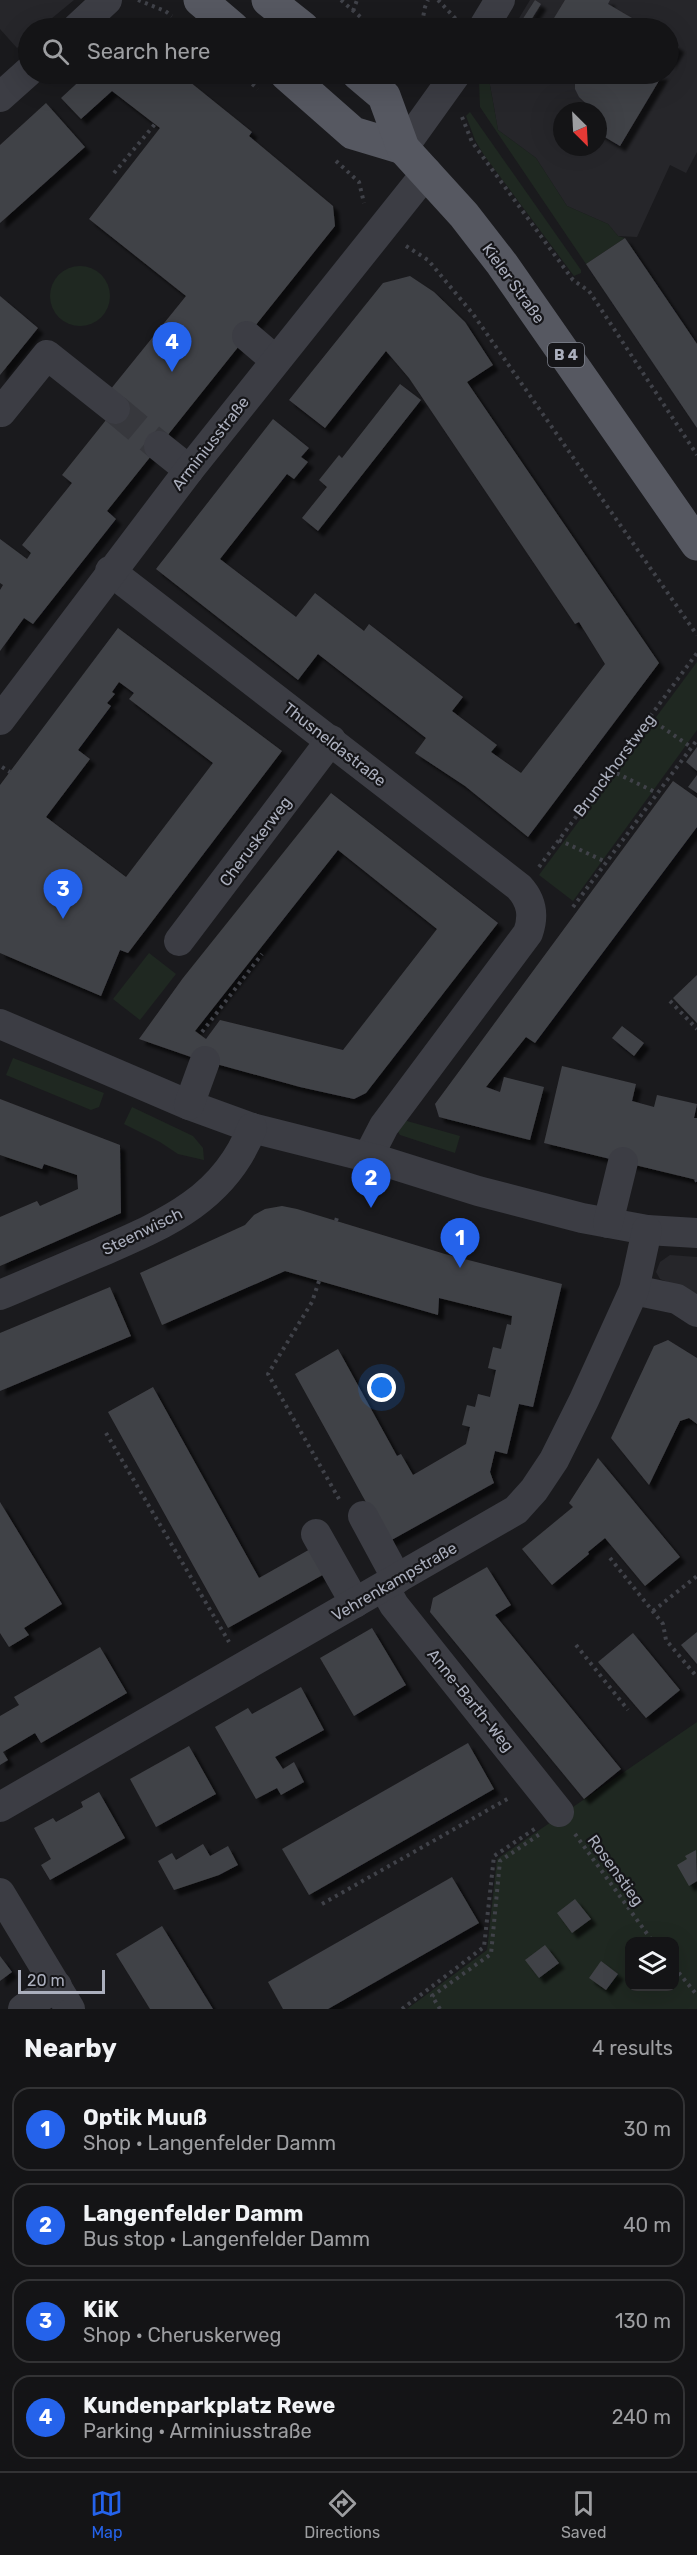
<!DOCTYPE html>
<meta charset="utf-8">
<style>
:root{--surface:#141416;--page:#1d1d1f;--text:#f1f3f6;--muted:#9d9ea1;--line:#333335;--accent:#2563eb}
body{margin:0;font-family:Rubik,sans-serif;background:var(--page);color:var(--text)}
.controls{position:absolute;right:18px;bottom:18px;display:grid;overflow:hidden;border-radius:12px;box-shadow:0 6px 24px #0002}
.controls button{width:54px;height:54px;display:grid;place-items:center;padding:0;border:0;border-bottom:2px solid var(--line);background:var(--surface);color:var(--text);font:30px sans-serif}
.compass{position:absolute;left:553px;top:102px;width:54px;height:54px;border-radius:50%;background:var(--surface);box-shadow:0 6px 24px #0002;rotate:156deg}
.scale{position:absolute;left:18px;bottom:15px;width:87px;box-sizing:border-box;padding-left:6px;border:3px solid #abafbd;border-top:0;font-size:16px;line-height:21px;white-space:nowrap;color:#abafbd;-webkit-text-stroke:4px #151518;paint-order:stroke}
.you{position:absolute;left:382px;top:1388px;width:21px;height:21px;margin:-15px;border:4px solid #fff;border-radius:50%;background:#1a73e8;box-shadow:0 0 0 9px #1a73e833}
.badge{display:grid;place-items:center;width:39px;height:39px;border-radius:50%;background:var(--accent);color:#fff;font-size:20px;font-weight:700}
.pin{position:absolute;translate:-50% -50px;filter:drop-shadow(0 2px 3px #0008)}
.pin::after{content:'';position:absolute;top:32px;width:21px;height:18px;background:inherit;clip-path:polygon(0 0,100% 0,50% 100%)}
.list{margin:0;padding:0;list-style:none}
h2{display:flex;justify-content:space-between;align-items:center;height:78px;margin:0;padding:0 24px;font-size:26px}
h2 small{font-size:20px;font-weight:400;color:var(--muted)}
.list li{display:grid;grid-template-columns:39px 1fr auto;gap:18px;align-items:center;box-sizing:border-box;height:84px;margin:0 12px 12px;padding:0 12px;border:2px solid var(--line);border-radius:18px}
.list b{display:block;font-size:22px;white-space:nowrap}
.list p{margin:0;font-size:20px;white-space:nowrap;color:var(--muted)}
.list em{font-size:20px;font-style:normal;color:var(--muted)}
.icon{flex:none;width:33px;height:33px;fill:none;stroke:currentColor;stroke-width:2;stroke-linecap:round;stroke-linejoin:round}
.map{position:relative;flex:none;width:697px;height:2009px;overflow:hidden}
.search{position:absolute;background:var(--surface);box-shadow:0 6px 24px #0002;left:18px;right:18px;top:18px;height:66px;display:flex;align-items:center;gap:15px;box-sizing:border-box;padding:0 21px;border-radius:33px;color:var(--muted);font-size:22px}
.sheet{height:462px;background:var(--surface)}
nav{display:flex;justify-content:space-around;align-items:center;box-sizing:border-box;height:84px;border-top:2px solid var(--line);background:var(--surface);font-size:16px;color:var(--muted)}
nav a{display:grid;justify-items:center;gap:3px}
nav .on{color:var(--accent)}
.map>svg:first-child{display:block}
.built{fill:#26262a;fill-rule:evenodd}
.green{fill:#1f2821;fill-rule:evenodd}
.building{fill:#414247;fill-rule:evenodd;filter:url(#shadow)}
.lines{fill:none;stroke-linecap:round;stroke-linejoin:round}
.minor-tunnel{stroke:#37383d;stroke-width:30;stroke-dasharray:30 15;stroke-linecap:butt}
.path{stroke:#404249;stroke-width:4;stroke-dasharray:3 4.5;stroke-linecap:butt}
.minor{stroke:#3c3d44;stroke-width:30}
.major{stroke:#565861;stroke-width:33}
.labels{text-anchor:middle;stroke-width:4.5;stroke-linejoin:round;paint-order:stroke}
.shield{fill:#151518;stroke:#7e818c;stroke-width:1.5}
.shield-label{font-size:15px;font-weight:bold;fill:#abafbd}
.street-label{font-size:16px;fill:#abafbd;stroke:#151518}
</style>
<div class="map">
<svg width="697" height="2009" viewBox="0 0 697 2009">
<defs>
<filter id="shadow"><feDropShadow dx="5.5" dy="5.5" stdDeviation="1.5" flood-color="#0009"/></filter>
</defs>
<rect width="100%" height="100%" fill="#1a1a1d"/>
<!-- built -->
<g class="built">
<polygon points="0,0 74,0 40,28 28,28 28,38 17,48 0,29"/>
<path d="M530,0H697V152L686,173L670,165L637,237L618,236L608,224L567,206L536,158L498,130L488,74H668V28H513ZM562,111H598V147H562Z"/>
<polygon points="670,1255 697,1257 697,1294 660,1279 656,1272 660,1262"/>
</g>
<!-- green -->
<g class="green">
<polygon points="485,74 488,74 498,130 536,158 567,206 608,224 618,236 625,238 586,264 480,107 479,82"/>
<polygon points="470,112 581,270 581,273 574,276 484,155 475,140 466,116"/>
<circle cx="80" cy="296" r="30"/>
<polygon points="697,662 697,730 573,901 539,875"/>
<polygon points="149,953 176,974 140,1020 113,999"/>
<polygon points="13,1058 104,1093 99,1107 91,1110 6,1075"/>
<polygon points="132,1107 193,1136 203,1148 204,1160 178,1154 160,1142 124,1124"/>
<polygon points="400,1119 460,1136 455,1153 400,1135 398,1132"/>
<path d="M697,1722V2009H407L487,1950L497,1859ZM630,1942H674V1986H630Z"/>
</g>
<!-- building -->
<g class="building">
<polygon points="535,0 541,4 526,28 517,28"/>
<polygon points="565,0 610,0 608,4 649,28 548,28"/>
<polygon points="669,40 679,47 669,64"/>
<polygon points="87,74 180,74 252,132 249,136 333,206 335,226 107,511 116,519 33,624 24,618 0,651 0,590 3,585 0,583 0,539 27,559 31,553 22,545 72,483 62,475 122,400 110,390 186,296 89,219 160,128 112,91 81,119 61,98"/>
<polygon points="575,74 663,74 620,146 598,133 598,111 590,111 591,108 579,97 575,89"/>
<polygon points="46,103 85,147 0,223 0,145"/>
<polygon points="625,238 697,344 697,428 586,264"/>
<polygon points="410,276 434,292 465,322 493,365 467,382 659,663 528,837 465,786 415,753 426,738 318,654 298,680 156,569 273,419 309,448 301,457 308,462 294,479 287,474 220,559 296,617 315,593 364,631 369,624 463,697 452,711 497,745 491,752 521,773 605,664 579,622 575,624 409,378 386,351 325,428 289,400 383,283"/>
<polygon points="0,296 38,328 0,375"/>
<polygon points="400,384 421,400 318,531 302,518 327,487 319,480 339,455 342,458"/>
<path d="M118,628L282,751L128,953L120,950L101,996L0,953V785ZM119,682L134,693L129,699L213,763L126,877L46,817L90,759L78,750L111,706L107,703L115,694L112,692Z"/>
<polygon points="697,747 697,771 686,762"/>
<polygon points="697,775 697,793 688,787"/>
<polygon points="673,781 697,798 697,827 535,1043 526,1037 486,1087 500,1092 504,1077 544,1087 530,1140 439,1117 435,1104"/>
<path d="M331,793L498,923L366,1093L354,1099L300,1087L191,1057L139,1039L183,978ZM338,850L437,929L343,1050L220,1020L206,1039L195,1031Z"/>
<polygon points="697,975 697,1023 673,998"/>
<polygon points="622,1026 644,1043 634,1056 612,1038"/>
<polygon points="562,1066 636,1084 632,1101 654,1107 657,1095 697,1104 694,1118 697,1118 697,1180 544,1143"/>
<polygon points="0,1099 120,1145 121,1213 0,1266 0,1217 37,1201 40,1206 78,1189 77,1175 44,1164 42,1169 0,1155"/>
<polygon points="282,1206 297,1209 445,1254 562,1284 533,1407 519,1404 507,1454 495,1451 490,1472 494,1483 388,1542 295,1374 338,1349 397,1456 401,1454 413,1475 466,1444 470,1427 462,1425 467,1405 475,1407 478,1394 490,1397 496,1370 488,1368 493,1347 501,1349 507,1324 511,1325 512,1316 439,1298 438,1315 285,1271 162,1325 140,1273 245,1225 254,1215 265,1209"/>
<polygon points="110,1287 131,1336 0,1391 0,1333"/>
<polygon points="668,1340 697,1358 697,1424 689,1418 680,1421 649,1485 611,1438 654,1346"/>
<polygon points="153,1387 259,1578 312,1548 326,1573 228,1628 108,1412"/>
<polygon points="598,1458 680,1557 645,1586 605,1538 588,1552 589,1554 552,1585 522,1549 573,1507 569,1503"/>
<polygon points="0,1502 62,1604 24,1628 29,1635 9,1647 0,1633"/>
<polygon points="487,1567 511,1605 495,1615 621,1769 584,1799 430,1612 433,1598"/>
<polygon points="372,1628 406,1685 354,1716 320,1658"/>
<polygon points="697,1632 697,1664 681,1645"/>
<polygon points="633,1633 680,1690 646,1718 598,1662"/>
<polygon points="100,1647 127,1693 41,1743 35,1733 3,1752 8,1760 0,1765 0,1716 19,1705 14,1697"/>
<polygon points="301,1687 324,1730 275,1757 283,1769 294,1762 304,1782 281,1795 277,1788 256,1799 215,1727 248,1708 252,1714"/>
<polygon points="468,1743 494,1789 309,1895 282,1849"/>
<polygon points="189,1746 216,1794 156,1827 130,1779"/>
<polygon points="99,1792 125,1838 50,1880 41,1865 51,1859 34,1828 53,1818 56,1822 83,1807 81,1802"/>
<polygon points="203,1844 210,1856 228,1846 238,1865 219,1875 174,1890 158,1861 172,1853 176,1860"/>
<polygon points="696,1850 697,1881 689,1886 677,1865 687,1859 685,1856"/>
<polygon points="452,1877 479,1923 328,2009 283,2009 268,1982"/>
<polygon points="575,1899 591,1919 572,1933 557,1913"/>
<polygon points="162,1926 213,2009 150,2009 116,1954"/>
<polygon points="545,1945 559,1963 539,1978 525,1960"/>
<polygon points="0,1956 12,1972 0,1981"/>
<polygon points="601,1961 618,1974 606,1990 589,1978"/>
</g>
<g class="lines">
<!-- minor-tunnel -->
<polyline class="minor-tunnel" points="115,409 159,446"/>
<!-- path -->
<g class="path">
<polyline points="138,0 165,11 172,16"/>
<polyline points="341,0 373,28"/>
<polyline points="438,0 456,19"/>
<polyline points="353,11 357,0"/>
<polyline points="422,23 425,7 428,0"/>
<path d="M379,28C396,15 419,20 437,28"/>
<polyline points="241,74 258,89"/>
<polyline points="190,81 196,74"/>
<polyline points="462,117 472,142 573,280 589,291 697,455"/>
<polyline points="336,161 359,182 364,203"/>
<polyline points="114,173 155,124"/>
<polyline points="406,246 428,260 473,314 697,635"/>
<polyline points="649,718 691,747"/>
<polyline points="2,767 10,772"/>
<polyline points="610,770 657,793"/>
<polyline points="559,840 606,862"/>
<polyline points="539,867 697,653"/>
<polyline points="573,907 697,740"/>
<polyline points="670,1001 697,1029"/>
<polyline points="202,1032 262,954"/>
<polyline points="696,1179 697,1182"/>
<polyline points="336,1221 338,1214"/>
<polyline points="319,1281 312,1302 268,1374 339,1499"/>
<polyline points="106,1433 229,1642"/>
<polyline points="610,1558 663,1624 666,1640 697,1677"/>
<polyline points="653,1611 697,1576"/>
<polyline points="576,1645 628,1710"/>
<polyline points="575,1834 653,1942"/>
<polyline points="322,1904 509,1798"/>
<polyline points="674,1967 697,1995"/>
<polyline points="402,2009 484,1947 494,1856 536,1828"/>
<polyline points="440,2009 432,1996 491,1954 500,1861 540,1834"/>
</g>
<!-- minor -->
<g class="minor">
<polyline points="77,28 107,0"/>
<polyline points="483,28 500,0"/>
<polyline points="0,97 28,72"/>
<polyline points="403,148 456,74"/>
<polyline points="247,336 275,360"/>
<polyline points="1,412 47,355 115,409"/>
<polyline points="159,446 189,470"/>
<path d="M110,571L519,887C532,901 534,916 528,933L384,1126L368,1157"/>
<polyline points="0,720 189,470 427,172"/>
<polyline points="179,941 331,740"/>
<polyline points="0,1024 189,1105 252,1128 379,1160 478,1191 582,1218 647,1230 697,1233"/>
<polyline points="189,1105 205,1061"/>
<polyline points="608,1223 623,1162"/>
<polyline points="634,1290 677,1299 697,1312"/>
<path d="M0,1295C34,1281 67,1266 101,1252C165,1224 225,1199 252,1128"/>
<polyline points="363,1516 397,1579"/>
<polyline points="316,1534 355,1603"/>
<polyline points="384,1587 394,1605 559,1812"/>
<polyline points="0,1807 516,1510 534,1490 554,1460 584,1400 634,1290 647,1230"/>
<polyline points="0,1893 70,2009"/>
<polyline points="23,2009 57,1986"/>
</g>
<!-- major -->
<g class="major">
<polyline points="200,0 233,28"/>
<polyline points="268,0 303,28"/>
<polyline points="286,74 353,133 403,148"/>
<polyline points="358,74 384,96 403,148 464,215 502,264 697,544"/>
</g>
</g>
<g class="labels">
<!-- shield labels -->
<rect class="shield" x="548" y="343" width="36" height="24" rx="4.5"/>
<g class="shield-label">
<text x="566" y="360">B 4</text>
</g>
<!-- street labels -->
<g class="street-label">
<text transform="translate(514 283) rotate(54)" y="6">Kieler Straße</text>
<text transform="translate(210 443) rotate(-52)" y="6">Arminiusstraße</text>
<text transform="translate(335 744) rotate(38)" y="6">Thusneldastraße</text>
<text transform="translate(614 765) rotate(-53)" y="6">Brunckhorstweg</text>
<text transform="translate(255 841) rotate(-53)" y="6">Cheruskerweg</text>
<text transform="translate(142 1231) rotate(-26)" y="6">Steenwisch</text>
<text transform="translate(394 1581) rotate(-30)" y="6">Vehrenkampstraße</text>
<text transform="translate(471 1700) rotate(51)" y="6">Anne-Barth-Weg</text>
<text transform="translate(616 1870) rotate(54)" y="6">Rosenstieg</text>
</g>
</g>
</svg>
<div class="controls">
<button><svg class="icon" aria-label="layers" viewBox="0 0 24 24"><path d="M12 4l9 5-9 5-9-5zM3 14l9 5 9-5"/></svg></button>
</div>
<svg class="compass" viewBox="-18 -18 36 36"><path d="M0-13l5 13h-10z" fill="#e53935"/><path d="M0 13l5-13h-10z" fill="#9d9ea1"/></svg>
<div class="scale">20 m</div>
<div class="you"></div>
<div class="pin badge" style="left:460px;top:1268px">1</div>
<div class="pin badge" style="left:371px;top:1208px">2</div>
<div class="pin badge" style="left:63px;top:919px">3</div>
<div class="pin badge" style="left:172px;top:372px">4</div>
<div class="search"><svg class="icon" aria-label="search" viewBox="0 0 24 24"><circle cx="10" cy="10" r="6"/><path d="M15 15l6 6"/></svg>Search here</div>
</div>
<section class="sheet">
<h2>Nearby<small>4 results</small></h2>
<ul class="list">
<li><span class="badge">1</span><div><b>Optik Muuß</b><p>Shop · Langenfelder Damm</p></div><em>30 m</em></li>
<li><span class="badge">2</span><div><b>Langenfelder Damm</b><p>Bus stop · Langenfelder Damm</p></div><em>40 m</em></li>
<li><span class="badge">3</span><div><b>KiK</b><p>Shop · Cheruskerweg</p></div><em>130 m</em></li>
<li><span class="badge">4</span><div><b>Kundenparkplatz Rewe</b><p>Parking · Arminiusstraße</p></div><em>240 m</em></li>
</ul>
</section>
<nav>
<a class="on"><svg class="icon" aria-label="map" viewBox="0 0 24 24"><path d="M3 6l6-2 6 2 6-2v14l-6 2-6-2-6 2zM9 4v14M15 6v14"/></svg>Map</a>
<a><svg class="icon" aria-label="directions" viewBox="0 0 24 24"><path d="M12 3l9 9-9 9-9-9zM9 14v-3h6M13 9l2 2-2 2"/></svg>Directions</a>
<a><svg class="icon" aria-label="saved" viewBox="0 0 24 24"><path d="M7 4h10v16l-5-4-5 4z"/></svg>Saved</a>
</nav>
